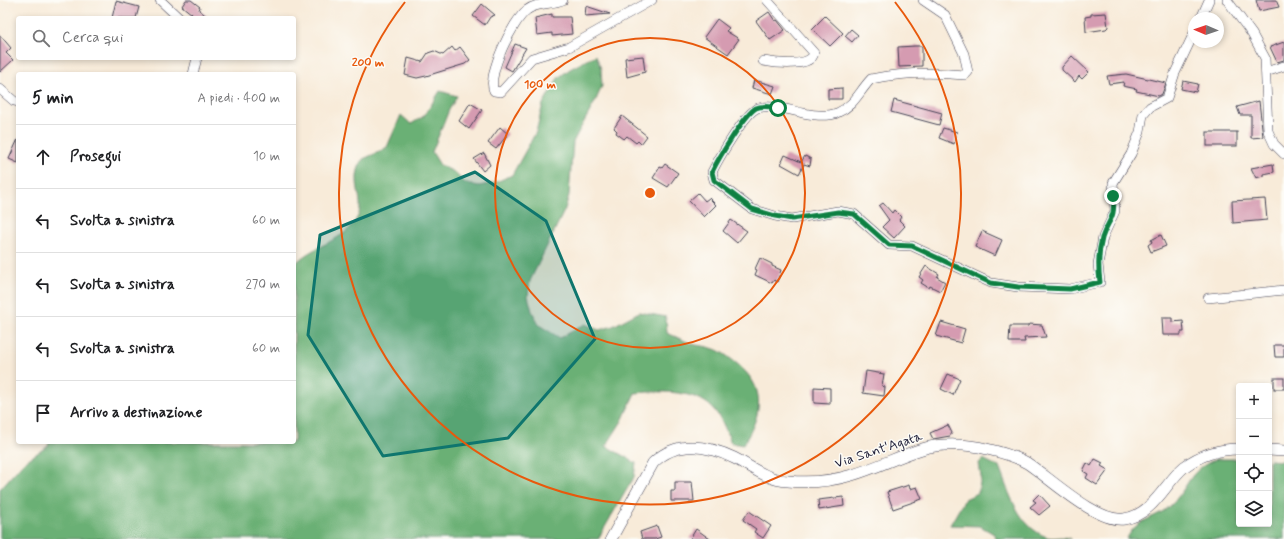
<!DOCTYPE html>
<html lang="it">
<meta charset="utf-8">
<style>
:root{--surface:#fff;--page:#f6f6f6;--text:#202124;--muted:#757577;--line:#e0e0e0}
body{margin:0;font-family:Mynerve,sans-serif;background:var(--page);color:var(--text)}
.controls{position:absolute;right:12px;bottom:12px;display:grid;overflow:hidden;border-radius:4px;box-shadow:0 2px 6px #0003}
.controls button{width:36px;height:36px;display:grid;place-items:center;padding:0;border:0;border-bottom:1px solid var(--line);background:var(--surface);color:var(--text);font:20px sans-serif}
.compass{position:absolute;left:1188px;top:12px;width:36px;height:36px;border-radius:50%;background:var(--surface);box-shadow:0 2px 6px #0003;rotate:272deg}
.stop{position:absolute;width:12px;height:12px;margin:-9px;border:3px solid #0b8043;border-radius:50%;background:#fff}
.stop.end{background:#0b8043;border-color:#fff;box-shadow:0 1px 4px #0008}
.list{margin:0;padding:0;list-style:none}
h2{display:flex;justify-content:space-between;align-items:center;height:52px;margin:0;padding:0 16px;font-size:17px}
h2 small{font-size:13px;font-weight:400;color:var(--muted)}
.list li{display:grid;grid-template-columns:26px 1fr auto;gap:12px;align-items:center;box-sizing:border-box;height:64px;padding:0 16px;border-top:1px solid var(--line)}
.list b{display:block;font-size:15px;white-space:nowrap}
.list em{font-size:13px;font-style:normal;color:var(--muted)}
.icon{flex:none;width:22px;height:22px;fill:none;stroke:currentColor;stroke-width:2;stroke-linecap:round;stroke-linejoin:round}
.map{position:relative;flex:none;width:1284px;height:539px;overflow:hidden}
.search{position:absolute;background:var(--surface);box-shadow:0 2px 6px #0003;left:16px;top:16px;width:280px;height:44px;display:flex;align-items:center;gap:10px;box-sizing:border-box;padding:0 14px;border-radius:4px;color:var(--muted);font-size:15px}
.panel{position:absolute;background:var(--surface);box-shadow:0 2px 6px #0003;left:16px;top:72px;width:280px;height:372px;border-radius:4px}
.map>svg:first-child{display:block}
.forest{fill:#6ab074;stroke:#466958}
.building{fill:#d59bb1}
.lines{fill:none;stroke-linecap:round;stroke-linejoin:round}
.minor-casing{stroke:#424053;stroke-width:10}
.tertiary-casing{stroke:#424053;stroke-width:12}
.minor{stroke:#fff;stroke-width:9}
.tertiary{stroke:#fff;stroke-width:11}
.route{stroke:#0b8043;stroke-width:5}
.marked{fill:#0f766e;fill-opacity:0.2;stroke:#0f766e;stroke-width:3;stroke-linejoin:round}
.ring{fill:none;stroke:#e8590c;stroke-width:2}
.labels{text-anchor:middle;stroke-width:3;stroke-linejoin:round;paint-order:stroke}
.street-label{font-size:14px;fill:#22223b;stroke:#fdfcf7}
.centre{fill:#e8590c;stroke:#fdfcf7;stroke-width:2}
.ring-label{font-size:12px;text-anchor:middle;font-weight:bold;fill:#e8590c;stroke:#fdfcf7;stroke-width:3;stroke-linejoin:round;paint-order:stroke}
</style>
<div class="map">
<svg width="1284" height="539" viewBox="0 0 1284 539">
<rect width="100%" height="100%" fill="#fdfcf7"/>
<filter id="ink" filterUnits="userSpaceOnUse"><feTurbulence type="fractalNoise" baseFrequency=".025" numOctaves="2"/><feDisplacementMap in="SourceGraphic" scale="8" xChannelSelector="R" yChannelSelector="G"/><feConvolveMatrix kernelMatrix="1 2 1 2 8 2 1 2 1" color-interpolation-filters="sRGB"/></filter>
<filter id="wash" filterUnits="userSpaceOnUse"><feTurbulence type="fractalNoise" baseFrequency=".012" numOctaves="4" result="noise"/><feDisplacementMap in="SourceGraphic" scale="16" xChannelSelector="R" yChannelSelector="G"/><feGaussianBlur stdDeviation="0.9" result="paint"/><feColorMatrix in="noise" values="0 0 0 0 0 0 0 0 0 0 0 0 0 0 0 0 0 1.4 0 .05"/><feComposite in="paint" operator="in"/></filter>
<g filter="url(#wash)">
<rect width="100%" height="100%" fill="#f8ebd9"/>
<!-- forest -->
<g class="forest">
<path d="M596,55L601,69L602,86L596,100L573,142L569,195L565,209L530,281L528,296L532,311L539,325L560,338L585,324L599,330L613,326L639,312L666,317L667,333C677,337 686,342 696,345C701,346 706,346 711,348C720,350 727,356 735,362C767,387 763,413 743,445L731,443C726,430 720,413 708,404C689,390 658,391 635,393L622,421L606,446L636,463L634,477L598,539H0V489L24,462L48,446L49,442H294V265C311,245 345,242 357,218C367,200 348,182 363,159L379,152L387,147L401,115L411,124L424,116L440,91L457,96L449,110L432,152L440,165L454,172L465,183L479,186L494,183L512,175L536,132L543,104L558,78L570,69Z"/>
<path d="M983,459L999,467C1009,493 1019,527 1047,537C1055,539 1062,535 1071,539H995L994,534L980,526L950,525L965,499L978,493L981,477L979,463Z"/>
<path d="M1216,459H1239V524H1269V460L1284,461V539H1126C1129,535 1132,530 1135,527C1147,517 1163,515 1174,502C1191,482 1189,471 1216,459Z"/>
</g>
<g id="blocks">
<!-- building -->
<g class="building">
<polygon points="186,0 191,0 200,7 199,10 209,18 189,18 192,14 182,6"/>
<polygon points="1256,0 1276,0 1279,7 1259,11"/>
<polygon points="116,1 139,7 136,18 112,18"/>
<polygon points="482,4 495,15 490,17 485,25 473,16"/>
<polygon points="586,6 610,14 585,16"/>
<polygon points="769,12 775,21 777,20 785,30 770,40 756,21"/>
<polygon points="1106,13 1108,27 1106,29 1086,32 1085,17 1091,16 1091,14"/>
<polygon points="552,14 552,17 570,17 572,34 552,36 552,33 537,35 535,18"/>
<polygon points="825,16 843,33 830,46 812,29"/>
<polygon points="717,19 729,28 726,31 739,39 728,54 704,37"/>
<polygon points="851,29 858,35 852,42 845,36"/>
<polygon points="0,35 11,48 6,53 13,60 0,72"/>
<polygon points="1284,42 1284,60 1277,62 1270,47"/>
<polygon points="515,44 526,48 512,71 505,67"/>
<polygon points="915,46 922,46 922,66 899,67 898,47"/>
<polygon points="452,47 455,51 460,47 470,60 465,64 426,76 417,78 405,75 408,58 422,62 428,53 434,51 443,55"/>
<polygon points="643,56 645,72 627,77 625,58"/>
<polygon points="1072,56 1089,72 1082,79 1079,76 1075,82 1062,70 1062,67"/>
<polygon points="1126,74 1166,83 1162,94 1159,96 1136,91 1137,89 1123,86 1124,82 1109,84 1107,76"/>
<polygon points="754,80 775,86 772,94 752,88"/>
<polygon points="1183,81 1198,84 1196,92 1181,89"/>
<polygon points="842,88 842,99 828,99 828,89"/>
<polygon points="894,100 942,113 939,125 891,112"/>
<polygon points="1259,101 1263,137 1251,138 1251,115 1240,115 1237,107"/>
<polygon points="470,103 482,110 469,129 459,121"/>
<polygon points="622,116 647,136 641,144 638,141 636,143 627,136 624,139 616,133 617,131 614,128"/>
<polygon points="500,127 508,134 496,149 488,143"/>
<polygon points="943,128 957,132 954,144 939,138"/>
<rect x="1207" y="132" width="30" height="14"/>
<polygon points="18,139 18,163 9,159"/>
<polygon points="484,153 490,165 483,171 474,159"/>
<polygon points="785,155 801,162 805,156 811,159 810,166 804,164 799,174 781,164"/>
<polygon points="665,164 678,173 668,187 653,178 660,167 662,168"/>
<polygon points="1273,164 1274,172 1263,174 1263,176 1256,178 1251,168"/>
<polygon points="698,193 705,201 709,198 716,205 704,217 689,201"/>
<polygon points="1265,199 1267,220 1233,223 1232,201"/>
<polygon points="883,203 892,213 894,210 901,217 899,220 905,226 894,238 882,227 889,220 879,206"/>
<polygon points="731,220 747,231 737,243 723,231"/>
<polygon points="982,231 1002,240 995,256 975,247"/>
<polygon points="1161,235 1166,246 1151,252 1148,245 1152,242 1151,240"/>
<polygon points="760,258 772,264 772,266 781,270 777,282 774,280 772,283 755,275 757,270 755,269"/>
<polygon points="926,266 939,274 937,277 945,282 940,291 930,286 929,288 921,283 923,280 919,277"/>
<polygon points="1162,318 1172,318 1172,322 1183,321 1184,332 1181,332 1181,335 1163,335"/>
<polygon points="941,322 965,329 961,343 936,336"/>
<polygon points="1029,324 1042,325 1046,337 1024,338 1025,342 1009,342 1010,326 1028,326"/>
<polygon points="1274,345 1284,345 1284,357 1275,357"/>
<polygon points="866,371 884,374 882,386 885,387 884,396 863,393"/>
<polygon points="948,374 960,379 953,395 941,389"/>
<rect x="1274" y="378" width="10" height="11"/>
<polygon points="814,387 830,388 830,404 814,403"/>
<polygon points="948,425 952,433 950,436 933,439 930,433"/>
<polygon points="1095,459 1103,463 1101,466 1108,470 1097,485 1086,478 1088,474 1083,471 1087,463 1091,466"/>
<polygon points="675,482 692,482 694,501 671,501 671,491 675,491"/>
<polygon points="909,485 910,489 917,487 922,499 893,509 887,492"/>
<polygon points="1039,494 1050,506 1039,515 1030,507 1036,502 1033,500"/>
<polygon points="843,497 844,506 819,510 818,500"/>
<polygon points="749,511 771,526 763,538 754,532 756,529 743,520"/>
<polygon points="657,526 661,537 655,539 642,539 640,532"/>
<polygon points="696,529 710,539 690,539"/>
</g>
</g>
</g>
<g filter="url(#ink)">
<use href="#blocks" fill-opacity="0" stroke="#424053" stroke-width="1"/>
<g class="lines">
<!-- minor casing -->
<g class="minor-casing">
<g id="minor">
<polyline points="160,0 179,18"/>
<path d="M563,0C551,5 537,2 527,10C513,20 486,76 494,91L501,92L532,58L569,47L652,0"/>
<path d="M923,0L945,15L964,54L968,72L965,75C932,72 903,72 871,79C858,93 855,105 837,113C827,117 813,115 803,113C789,110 772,104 758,108C746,111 718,160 712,172L714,180L752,209L775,216L792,219L838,211L854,214L889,245L912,246L991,283L1018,287L1070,289L1100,282L1098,264L1103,237L1115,211L1113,183L1131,154L1140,132L1143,115L1150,107L1167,98L1175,73L1194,33"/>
<polyline points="1227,0 1252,34 1265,58 1268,131 1274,144 1284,154"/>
<polyline points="1201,18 1209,0"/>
<path d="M763,61C774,63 811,68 814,53L767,0"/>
<polyline points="1266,72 1284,66"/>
<polyline points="193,74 197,58"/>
<polyline points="0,89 14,101 18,102"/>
<polyline points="1208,298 1284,290"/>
</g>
</g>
<!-- tertiary casing -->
<g class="tertiary-casing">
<g id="tertiary">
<polyline points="1269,450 1284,451"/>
<path d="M611,539L653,463C676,440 707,445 734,458C752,467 767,480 788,481C808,483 832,481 852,475C876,468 899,456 922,449C941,443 968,444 987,449C1000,452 1015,456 1027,463C1050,478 1097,523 1124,519C1153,515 1165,483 1184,467C1200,455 1220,449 1239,449"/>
</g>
</g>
<!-- minor -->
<use href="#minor" class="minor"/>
<!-- tertiary -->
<use href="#tertiary" class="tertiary"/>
</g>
</g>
<g class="lines" filter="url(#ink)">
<!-- route -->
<path class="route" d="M778,108C771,107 763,105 756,108C745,114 718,159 712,172L714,180L752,209L775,216L792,219L838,212L854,214L889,245L912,246L991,283L1018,287L1070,289L1100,282C1098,267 1098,253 1102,238C1108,219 1116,220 1113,196"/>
</g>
<!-- marked area -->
<path class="marked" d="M475,172L546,221L595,339L508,438L383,456L308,335L320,235Z"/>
<!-- distance rings -->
<g class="ring">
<circle cx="650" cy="193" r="155"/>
<path d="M895 2A311 311 0 1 1 405 2"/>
</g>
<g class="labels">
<!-- street labels -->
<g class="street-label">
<text transform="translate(878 449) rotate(-18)" y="5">Via Sant'Agata</text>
</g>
</g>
<circle cx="650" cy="193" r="6" class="centre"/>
<g class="ring-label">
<text x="368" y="66">200 m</text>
<text x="540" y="88">100 m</text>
</g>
</svg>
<div class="controls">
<button>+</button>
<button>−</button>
<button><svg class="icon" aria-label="locate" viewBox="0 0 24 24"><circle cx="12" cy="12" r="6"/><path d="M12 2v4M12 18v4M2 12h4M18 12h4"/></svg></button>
<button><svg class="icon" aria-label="layers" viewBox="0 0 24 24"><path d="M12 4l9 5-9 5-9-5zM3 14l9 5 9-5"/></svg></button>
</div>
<svg class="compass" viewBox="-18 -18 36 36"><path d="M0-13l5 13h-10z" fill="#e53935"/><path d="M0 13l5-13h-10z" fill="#757577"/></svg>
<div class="stop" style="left:778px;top:108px"></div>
<div class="stop end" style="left:1113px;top:196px"></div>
<div class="search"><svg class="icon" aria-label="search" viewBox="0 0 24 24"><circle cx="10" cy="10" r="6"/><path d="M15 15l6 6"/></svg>Cerca qui</div>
<section class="panel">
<h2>5 min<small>A piedi · 400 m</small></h2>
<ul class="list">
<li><svg class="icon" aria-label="ahead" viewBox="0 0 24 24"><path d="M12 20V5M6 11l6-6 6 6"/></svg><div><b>Prosegui</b></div><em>10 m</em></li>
<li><svg class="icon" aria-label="left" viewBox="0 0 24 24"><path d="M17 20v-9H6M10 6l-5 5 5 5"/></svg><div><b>Svolta a sinistra</b></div><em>60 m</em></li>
<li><svg class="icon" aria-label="left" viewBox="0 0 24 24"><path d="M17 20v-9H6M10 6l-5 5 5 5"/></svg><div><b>Svolta a sinistra</b></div><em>270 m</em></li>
<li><svg class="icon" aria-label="left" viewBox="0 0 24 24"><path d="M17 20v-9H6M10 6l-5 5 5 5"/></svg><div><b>Svolta a sinistra</b></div><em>60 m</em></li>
<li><svg class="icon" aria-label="arrive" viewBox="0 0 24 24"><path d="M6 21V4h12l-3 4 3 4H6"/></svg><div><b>Arrivo a destinazione</b></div></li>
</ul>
</section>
</div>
